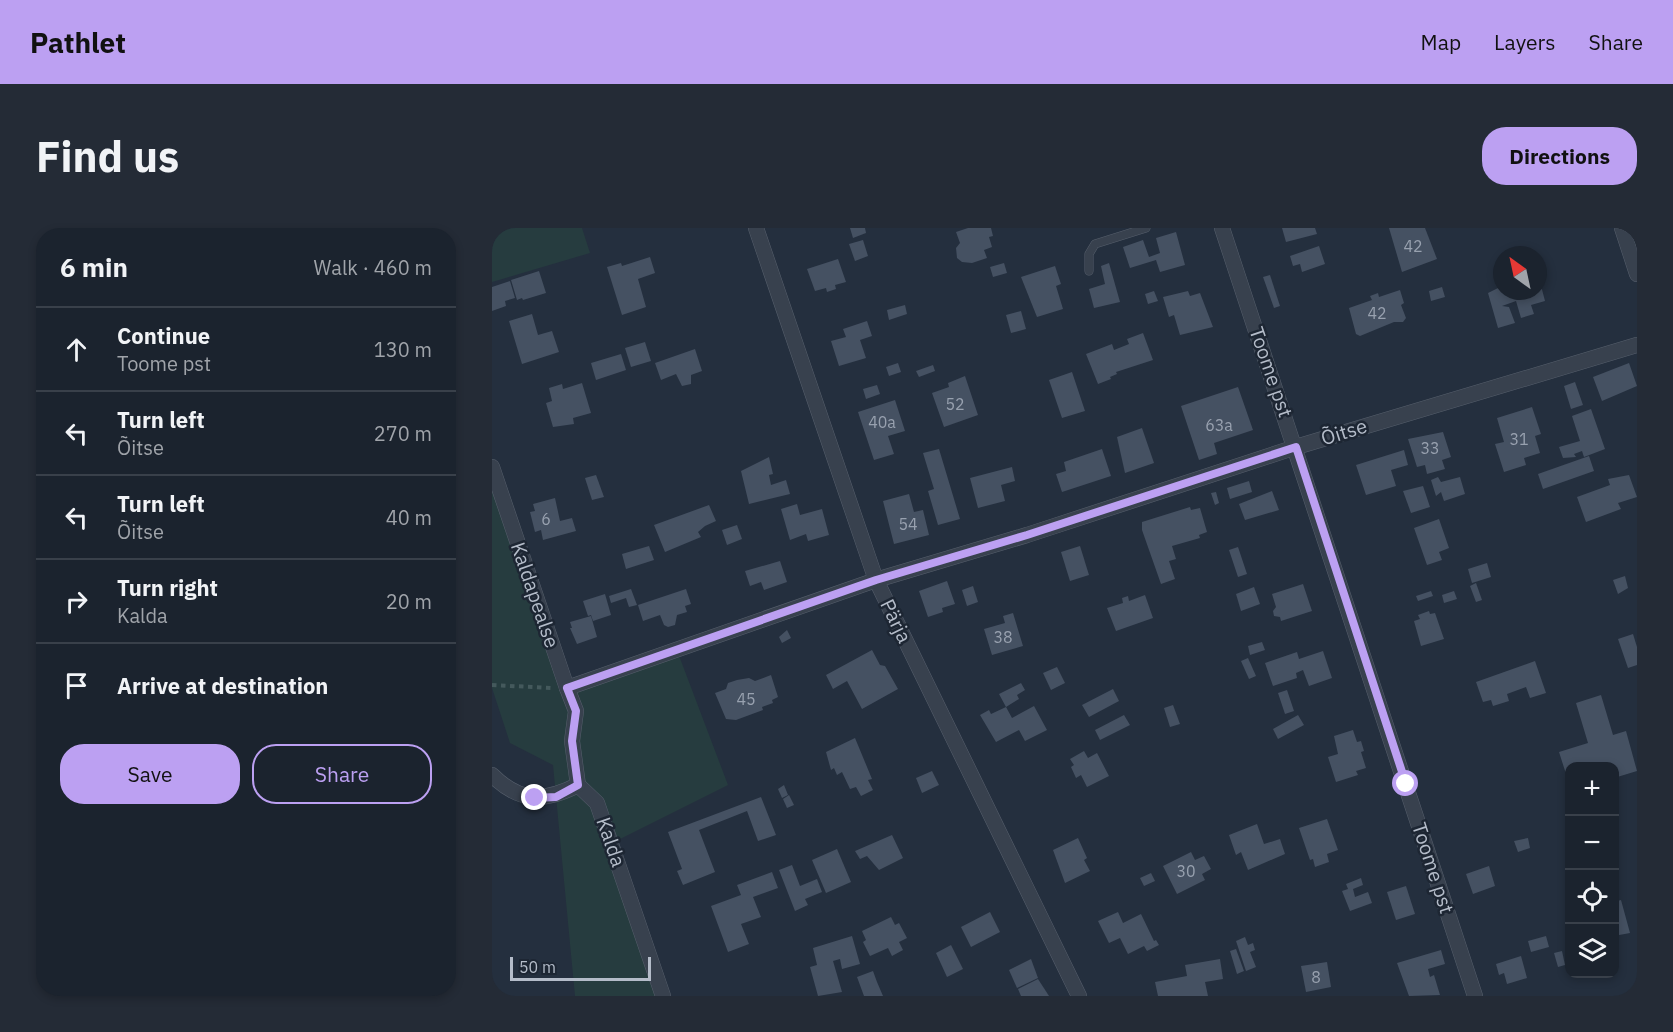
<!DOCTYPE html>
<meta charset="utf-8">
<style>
:root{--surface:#1b232e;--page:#242b36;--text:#f1f3f6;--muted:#a0a4aa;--line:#39404a;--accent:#bca0f2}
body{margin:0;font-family:"IBM Plex Sans",sans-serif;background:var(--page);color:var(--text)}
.controls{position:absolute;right:18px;bottom:18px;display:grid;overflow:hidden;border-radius:12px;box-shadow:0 3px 9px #0003}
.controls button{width:54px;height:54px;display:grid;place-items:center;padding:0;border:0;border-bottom:2px solid var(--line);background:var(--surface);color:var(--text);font:30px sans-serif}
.compass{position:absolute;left:1001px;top:18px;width:54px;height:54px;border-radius:50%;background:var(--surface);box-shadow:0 3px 9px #0003;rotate:327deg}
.scale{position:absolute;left:18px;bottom:15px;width:141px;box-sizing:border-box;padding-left:6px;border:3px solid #b4bcc9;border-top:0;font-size:16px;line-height:21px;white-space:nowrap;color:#b4bcc9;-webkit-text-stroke:4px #1d2633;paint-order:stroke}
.stop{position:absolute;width:18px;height:18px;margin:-14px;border:4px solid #bca0f2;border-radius:50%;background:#fff}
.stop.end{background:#bca0f2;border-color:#fff;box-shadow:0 2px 6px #0008}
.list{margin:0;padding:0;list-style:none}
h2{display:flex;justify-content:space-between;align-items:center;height:78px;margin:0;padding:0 24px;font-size:26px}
h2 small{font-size:20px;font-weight:400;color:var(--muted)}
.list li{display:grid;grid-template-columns:39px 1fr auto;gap:18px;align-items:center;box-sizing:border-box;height:84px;padding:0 24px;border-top:2px solid var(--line)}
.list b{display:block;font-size:22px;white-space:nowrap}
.list p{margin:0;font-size:20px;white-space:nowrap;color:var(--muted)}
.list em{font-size:20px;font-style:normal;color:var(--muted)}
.actions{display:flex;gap:12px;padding:18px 24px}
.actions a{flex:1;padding:14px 0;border:2px solid var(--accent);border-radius:24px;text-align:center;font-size:21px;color:var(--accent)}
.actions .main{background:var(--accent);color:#111}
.icon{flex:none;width:33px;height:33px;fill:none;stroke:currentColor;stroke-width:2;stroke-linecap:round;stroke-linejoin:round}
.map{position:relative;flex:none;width:1145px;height:768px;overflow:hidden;border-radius:24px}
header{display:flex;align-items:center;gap:36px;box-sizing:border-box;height:84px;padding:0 30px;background:var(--accent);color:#111}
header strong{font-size:28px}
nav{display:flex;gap:33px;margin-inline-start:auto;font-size:21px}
.intro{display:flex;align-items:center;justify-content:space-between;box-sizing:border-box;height:144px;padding:0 36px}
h1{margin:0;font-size:42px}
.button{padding:15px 27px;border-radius:24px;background:var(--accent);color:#111;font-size:21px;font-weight:700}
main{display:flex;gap:36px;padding:0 36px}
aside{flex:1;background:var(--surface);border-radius:24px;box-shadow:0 3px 9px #0003}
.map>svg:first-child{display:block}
.green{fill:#263c3f}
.building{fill:#455162}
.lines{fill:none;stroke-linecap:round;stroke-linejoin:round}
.lane-casing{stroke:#565f6c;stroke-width:9}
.street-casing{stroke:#565f6c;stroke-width:16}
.path{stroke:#44595c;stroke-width:4;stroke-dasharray:4.5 4.5;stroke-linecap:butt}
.lane{stroke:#38414e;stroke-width:8}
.street{stroke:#38414e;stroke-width:15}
.route{stroke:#bca0f2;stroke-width:8}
.labels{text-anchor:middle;stroke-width:5;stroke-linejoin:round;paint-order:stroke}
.number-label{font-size:16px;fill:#98a1af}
.street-label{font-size:20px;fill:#b4bcc9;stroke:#1d2633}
</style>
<header>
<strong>Pathlet</strong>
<nav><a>Map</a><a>Layers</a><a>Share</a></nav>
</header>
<div class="intro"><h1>Find us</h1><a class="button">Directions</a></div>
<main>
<aside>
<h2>6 min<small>Walk · 460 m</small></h2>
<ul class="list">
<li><svg class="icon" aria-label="ahead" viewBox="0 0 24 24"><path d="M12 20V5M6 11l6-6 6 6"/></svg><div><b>Continue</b><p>Toome pst</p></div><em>130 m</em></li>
<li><svg class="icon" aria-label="left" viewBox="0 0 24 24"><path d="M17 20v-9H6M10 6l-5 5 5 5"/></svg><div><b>Turn left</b><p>Õitse</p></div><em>270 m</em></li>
<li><svg class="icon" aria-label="left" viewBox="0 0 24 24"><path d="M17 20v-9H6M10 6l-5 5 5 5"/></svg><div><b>Turn left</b><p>Õitse</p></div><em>40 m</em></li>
<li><svg class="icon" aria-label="right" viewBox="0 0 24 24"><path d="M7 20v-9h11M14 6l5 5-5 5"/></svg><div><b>Turn right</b><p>Kalda</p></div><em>20 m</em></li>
<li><svg class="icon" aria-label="arrive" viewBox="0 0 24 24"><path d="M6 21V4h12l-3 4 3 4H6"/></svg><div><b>Arrive at destination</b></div></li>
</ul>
<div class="actions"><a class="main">Save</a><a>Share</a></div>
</aside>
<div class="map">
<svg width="1145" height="768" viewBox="0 0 1145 768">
<rect width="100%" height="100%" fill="#242f3e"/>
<!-- green -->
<g class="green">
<polygon points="0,0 90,0 98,25 0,54"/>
<polygon points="0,254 71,469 186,425 236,557 120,615 165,768 83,768 61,537 18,515 0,460"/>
</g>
<!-- building -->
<g class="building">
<polygon points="358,0 373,0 374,5 361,10"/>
<polygon points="476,0 499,0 501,8 497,9 500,19 492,22 495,30 480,35 470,34 465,30 464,20 468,15 464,4"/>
<polygon points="790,0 823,0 825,6 794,14"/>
<polygon points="897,0 933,0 945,31 910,44"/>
<polygon points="684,4 693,37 668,44 664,32 638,40 631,19 651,12 657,29 668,25 664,10"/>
<polygon points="371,12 376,28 363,33 357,16"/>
<polygon points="827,18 833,36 810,44 808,36 801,38 798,28"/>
<polygon points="158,29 163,45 146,51 154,79 130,87 115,39 129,35 130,38"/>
<polygon points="346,31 354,54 343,57 344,61 335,64 334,60 323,63 315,41"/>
<polygon points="512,35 515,45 501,49 498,39"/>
<polygon points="617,35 628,74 602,80 597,61 613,56 609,38"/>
<polygon points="563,38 569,56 564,58 571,81 545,89 529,49"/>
<polygon points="47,43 54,65 31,72 30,70 25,72 19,52"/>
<polygon points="1046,46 1053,73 1039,77 1042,86 1029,90 1024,73 1010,78 1017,79 1023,95 1006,100 996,65 1010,58 1010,63 1046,63"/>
<polygon points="778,47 788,78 782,80 771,49"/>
<polygon points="18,53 23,70 13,73 14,78 0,83 0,59"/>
<polygon points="950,59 953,69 939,73 937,63"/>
<polygon points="908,62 912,75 909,77 914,90 911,94 902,94 868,108 864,106 857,80 880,72 878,68 886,65 887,69"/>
<polygon points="662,63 666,73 656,76 653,66"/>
<polygon points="696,63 698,68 708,65 721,99 688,107 682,87 677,89 671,69"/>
<polygon points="413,77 415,86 397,92 395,82"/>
<polygon points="529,83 534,101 519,105 514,87"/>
<polygon points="40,86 46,107 60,103 67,124 30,136 17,93"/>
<polygon points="375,93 380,108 368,112 374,130 347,138 339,113 354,109 351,101"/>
<polygon points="651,105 661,132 624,144 625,146 618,149 619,151 606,156 594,126 620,116 622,122 637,116 635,111"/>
<polygon points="153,114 159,133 139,139 133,120"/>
<polygon points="203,121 210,143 199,147 199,156 190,158 184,146 169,152 163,135"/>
<polygon points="129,126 134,142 104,152 99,135"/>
<polygon points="406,135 409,144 397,148 394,139"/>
<polygon points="1137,135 1145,158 1110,173 1101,149"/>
<polygon points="441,137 443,143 427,149 424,143"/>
<polygon points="580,144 593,183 570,190 557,152"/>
<polygon points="473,148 486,187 452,199 440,165 457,159 456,155"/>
<polygon points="1083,154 1091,177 1079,181 1072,158"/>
<polygon points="90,155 99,185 81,190 82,196 61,199 54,175 60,173 57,160 70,156 71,161"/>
<polygon points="385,157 388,166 374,171 371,161"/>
<polygon points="746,159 761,202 722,215 725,226 707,232 689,178"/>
<polygon points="403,172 413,203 396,208 402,226 382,232 366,184"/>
<polygon points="1040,179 1049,206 1043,208 1048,225 1032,230 1034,237 1012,244 1003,216 1012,214 1005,190"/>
<polygon points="1099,181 1113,221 1092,229 1090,223 1082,226 1084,229 1071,230 1067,219 1088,213 1080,188"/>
<polygon points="650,200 662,235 633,245 625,209"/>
<polygon points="951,204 959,229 950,232 953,241 935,246 933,237 925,239 916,211"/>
<polygon points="447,221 468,291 446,297 436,263 442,261 431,225"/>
<polygon points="610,221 619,248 570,264 564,246 574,243 572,234"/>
<polygon points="912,222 916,237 899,242 904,258 874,267 864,237"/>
<polygon points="1097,228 1102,243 1051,261 1046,246"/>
<polygon points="277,229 281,246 277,247 279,257 294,252 298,266 257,276 249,243"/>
<polygon points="520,239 523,253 509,257 513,273 486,280 478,250"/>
<polygon points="104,247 112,269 100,272 93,250"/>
<polygon points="1137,247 1145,269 1126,275 1129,281 1094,294 1085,269 1118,257 1116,251"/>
<polygon points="946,249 949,254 968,249 973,266 952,273 949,264 944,268 939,252"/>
<polygon points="757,253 760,264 738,271 735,260"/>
<polygon points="931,258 938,279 919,285 911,263"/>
<polygon points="780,263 787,282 753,292 747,276"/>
<polygon points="724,264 727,275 723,277 719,265"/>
<polygon points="417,266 422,284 431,282 437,307 402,316 391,273"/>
<polygon points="63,270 68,293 80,290 84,303 51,312 49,302 43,304 38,284 43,283 41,276"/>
<polygon points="305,276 308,287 330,281 337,307 316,313 314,306 298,312 289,281"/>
<polygon points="217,277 224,293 213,298 206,304 209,309 173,324 162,297"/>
<polygon points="698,279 699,282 708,280 715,304 707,307 708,310 680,318 684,331 677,333 683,351 669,356 650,302 650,294"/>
<polygon points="947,291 957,320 947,324 950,332 935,337 922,300"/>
<polygon points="245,297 250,311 235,317 230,302"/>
<polygon points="157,318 162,332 134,341 130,326"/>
<polygon points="588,318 597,347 578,353 569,324"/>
<polygon points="746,319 755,346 746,349 737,322"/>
<polygon points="288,333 295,354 272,362 269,354 258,358 253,343"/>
<polygon points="995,335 999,349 980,355 976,341"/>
<polygon points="1133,348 1136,360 1126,366 1121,352"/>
<polygon points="455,353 463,376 450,380 451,384 436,389 427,363"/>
<polygon points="984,355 990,372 984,374 978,358"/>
<polygon points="811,356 820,383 789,393 788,389 782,388 781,383 784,379 780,366"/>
<polygon points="481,358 486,374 475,378 470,362"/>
<polygon points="762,359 768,376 749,383 744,366"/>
<polygon points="139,361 145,377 137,379 134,370 119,375 117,368"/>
<polygon points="194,361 199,376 193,378 195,384 185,387 183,397 176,399 172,397 168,387 151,393 146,377"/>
<polygon points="939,363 941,368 926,373 924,368"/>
<polygon points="962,363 965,371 952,375 950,367"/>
<polygon points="113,366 119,387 101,393 99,387 96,388 91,373"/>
<polygon points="653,367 661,390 624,403 615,380 631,375 630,370 636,368 637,373"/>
<polygon points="937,383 938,386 943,385 952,411 929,418 922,393 928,391 926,387"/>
<polygon points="521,385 531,418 500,427 492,401 513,395 511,388"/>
<polygon points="99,388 105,409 85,416 78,400 80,400 78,394"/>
<polygon points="295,402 299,410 290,415 287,409"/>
<polygon points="1141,406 1145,419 1145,437 1136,440 1126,411"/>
<polygon points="770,414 773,422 758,427 756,418"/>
<polygon points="380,422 388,437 393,438 406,461 370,481 355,453 341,461 334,447"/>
<polygon points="831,423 840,450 817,458 811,442 804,445 805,450 781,458 773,435 805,424 807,431"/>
<polygon points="756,430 764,448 757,451 749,433"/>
<polygon points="1043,433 1054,465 1038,470 1034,459 1015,466 1017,473 1001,478 999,472 991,474 984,454"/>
<polygon points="565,439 573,455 559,462 551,445"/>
<polygon points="279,447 286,469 280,472 281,475 270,479 271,482 244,492 234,491 223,465 234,461 236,455 245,452 257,450 263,453"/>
<polygon points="529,455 533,462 525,467 527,471 514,479 520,490 542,478 555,502 533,513 527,502 504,514 488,487 497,482 499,486 514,479 507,466"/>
<polygon points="621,461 627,473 597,489 590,477"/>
<polygon points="795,462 802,483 793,486 786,465"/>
<polygon points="1109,467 1121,507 1134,503 1145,543 1122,550 1122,538 1078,538 1078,548 1075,549 1067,524 1096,515 1084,475"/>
<polygon points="681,477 688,496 678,499 672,480"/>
<polygon points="632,487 638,497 608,512 603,502"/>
<polygon points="806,487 812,497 786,511 781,501"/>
<polygon points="861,502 865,514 869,513 872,523 869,524 874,540 864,543 866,547 844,554 836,529 846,526 842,508"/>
<polygon points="363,510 380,551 376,552 381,562 369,568 364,559 358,561 350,544 345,547 342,540 339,542 334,524"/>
<polygon points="592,523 596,530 605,525 617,548 595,559 589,547 584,550 579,539 582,537 578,531"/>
<polygon points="440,543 447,557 430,565 424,550"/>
<polygon points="292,557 296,567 290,570 286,561"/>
<polygon points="297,567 302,577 295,580 291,571"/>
<polygon points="269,569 284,607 266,613 255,583 207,602 223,644 191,657 185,643 190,641 176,604"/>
<polygon points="835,591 846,622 835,626 837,634 823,639 821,631 818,632 807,600"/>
<polygon points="765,596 772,616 788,611 793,626 756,642 749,624 744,627 737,607"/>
<polygon points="400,607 411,630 387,642 375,628 368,631 363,623"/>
<polygon points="586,610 595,630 592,632 598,643 573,655 561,622"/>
<polygon points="1036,610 1038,620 1026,624 1022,613"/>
<polygon points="345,621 359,654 334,665 320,632"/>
<polygon points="699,624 703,632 712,628 719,641 710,646 713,652 685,666 671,638"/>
<polygon points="300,637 308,658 325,651 330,664 313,671 316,677 303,683 287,642"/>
<polygon points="997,638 1003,658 981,666 974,646"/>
<polygon points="280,644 286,660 261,669 269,689 249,696 257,716 236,724 219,678 249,667 245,657"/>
<polygon points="659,645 663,653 652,658 648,650"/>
<polygon points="869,650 871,657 861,661 863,669 876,664 880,675 858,683 850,663 856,661 854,656"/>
<polygon points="914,658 923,686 904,692 895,664"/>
<polygon points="1129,672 1138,705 1122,708 1122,674"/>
<polygon points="498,684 508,704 479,719 469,699"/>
<polygon points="626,684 631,695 649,686 662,713 664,712 667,717 655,723 652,718 636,726 628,710 617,715 606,693"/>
<polygon points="399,689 403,697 407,695 415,710 407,714 411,722 400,728 396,720 378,728 371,714 374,712 370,703"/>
<polygon points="360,708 368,736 350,741 348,731 341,733 350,764 326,768 318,739 325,737 321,720"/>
<polygon points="1054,708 1057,719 1039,724 1036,713"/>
<polygon points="753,709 756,717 761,715 763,722 758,724 764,739 754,743 744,713"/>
<polygon points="459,717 471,741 455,749 444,725"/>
<polygon points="744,721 752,743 745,746 738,723"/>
<polygon points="949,722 953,736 936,741 938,749 942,747 948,767 917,768 905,735"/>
<polygon points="1070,723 1073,737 1066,739 1062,725"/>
<polygon points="1029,728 1035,750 1015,756 1012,745 1007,747 1004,736"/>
<polygon points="539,731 546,750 525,760 517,742"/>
<polygon points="728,731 731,751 713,754 716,768 666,768 663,754 695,748 693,737"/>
<polygon points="835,734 839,759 814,764 809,738"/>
<polygon points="381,743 385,754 391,768 372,768 365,749"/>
<polygon points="546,751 557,768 529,768 526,761"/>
</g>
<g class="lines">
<!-- lane casing -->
<g class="lane-casing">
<polyline id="lane" points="597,43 597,26 603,16 654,0"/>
</g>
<!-- street casing -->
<g class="street-casing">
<g id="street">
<polyline points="264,0 384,352 587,768"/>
<polyline points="730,0 983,768"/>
<polyline points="1130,0 1145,46"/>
<polyline points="0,239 75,460"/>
<path d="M0,547C28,575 52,574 86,557L105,575L171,768"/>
<polyline points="86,557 80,513 84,483 75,460 384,352 535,307 804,219 1145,117"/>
</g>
</g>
<!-- path -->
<polyline class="path" points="0,457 59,460"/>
<!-- lane -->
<use href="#lane" class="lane"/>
<!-- street -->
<use href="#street" class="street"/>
</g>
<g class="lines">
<!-- route -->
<polyline class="route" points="43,570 64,569 86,557 80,513 84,483 75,460 384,352 535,307 804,219 914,556"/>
</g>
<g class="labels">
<!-- number labels -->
<g class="number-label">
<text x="921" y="24">42</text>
<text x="885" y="91">42</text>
<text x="463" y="182">52</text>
<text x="390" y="200">40a</text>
<text x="727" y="203">63a</text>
<text x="1027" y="217">31</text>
<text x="938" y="226">33</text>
<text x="54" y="297">6</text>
<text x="416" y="302">54</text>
<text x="511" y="415">38</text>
<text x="254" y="477">45</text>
<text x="694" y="649">30</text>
<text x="824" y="755">8</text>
</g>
<!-- street labels -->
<g class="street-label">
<text transform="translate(779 144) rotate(71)" y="7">Toome pst</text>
<text transform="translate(852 204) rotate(-17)" y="7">Õitse</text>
<text transform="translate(43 367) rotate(71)" y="7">Kaldapealse</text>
<text transform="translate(404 393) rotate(64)" y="7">Pärja</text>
<text transform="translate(119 614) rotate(71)" y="7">Kalda</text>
<text transform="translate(941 640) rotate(72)" y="7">Toome pst</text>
</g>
</g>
</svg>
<div class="controls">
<button>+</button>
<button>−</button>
<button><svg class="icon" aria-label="locate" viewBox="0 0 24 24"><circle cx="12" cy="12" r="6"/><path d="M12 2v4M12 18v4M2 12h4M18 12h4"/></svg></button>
<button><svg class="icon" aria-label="layers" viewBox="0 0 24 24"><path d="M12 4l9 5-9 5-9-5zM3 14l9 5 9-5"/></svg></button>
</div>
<svg class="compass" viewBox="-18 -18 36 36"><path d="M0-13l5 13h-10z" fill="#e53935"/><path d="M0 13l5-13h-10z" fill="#a0a4aa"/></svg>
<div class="scale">50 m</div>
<div class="stop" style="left:914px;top:556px"></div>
<div class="stop end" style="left:43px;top:570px"></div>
</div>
</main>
